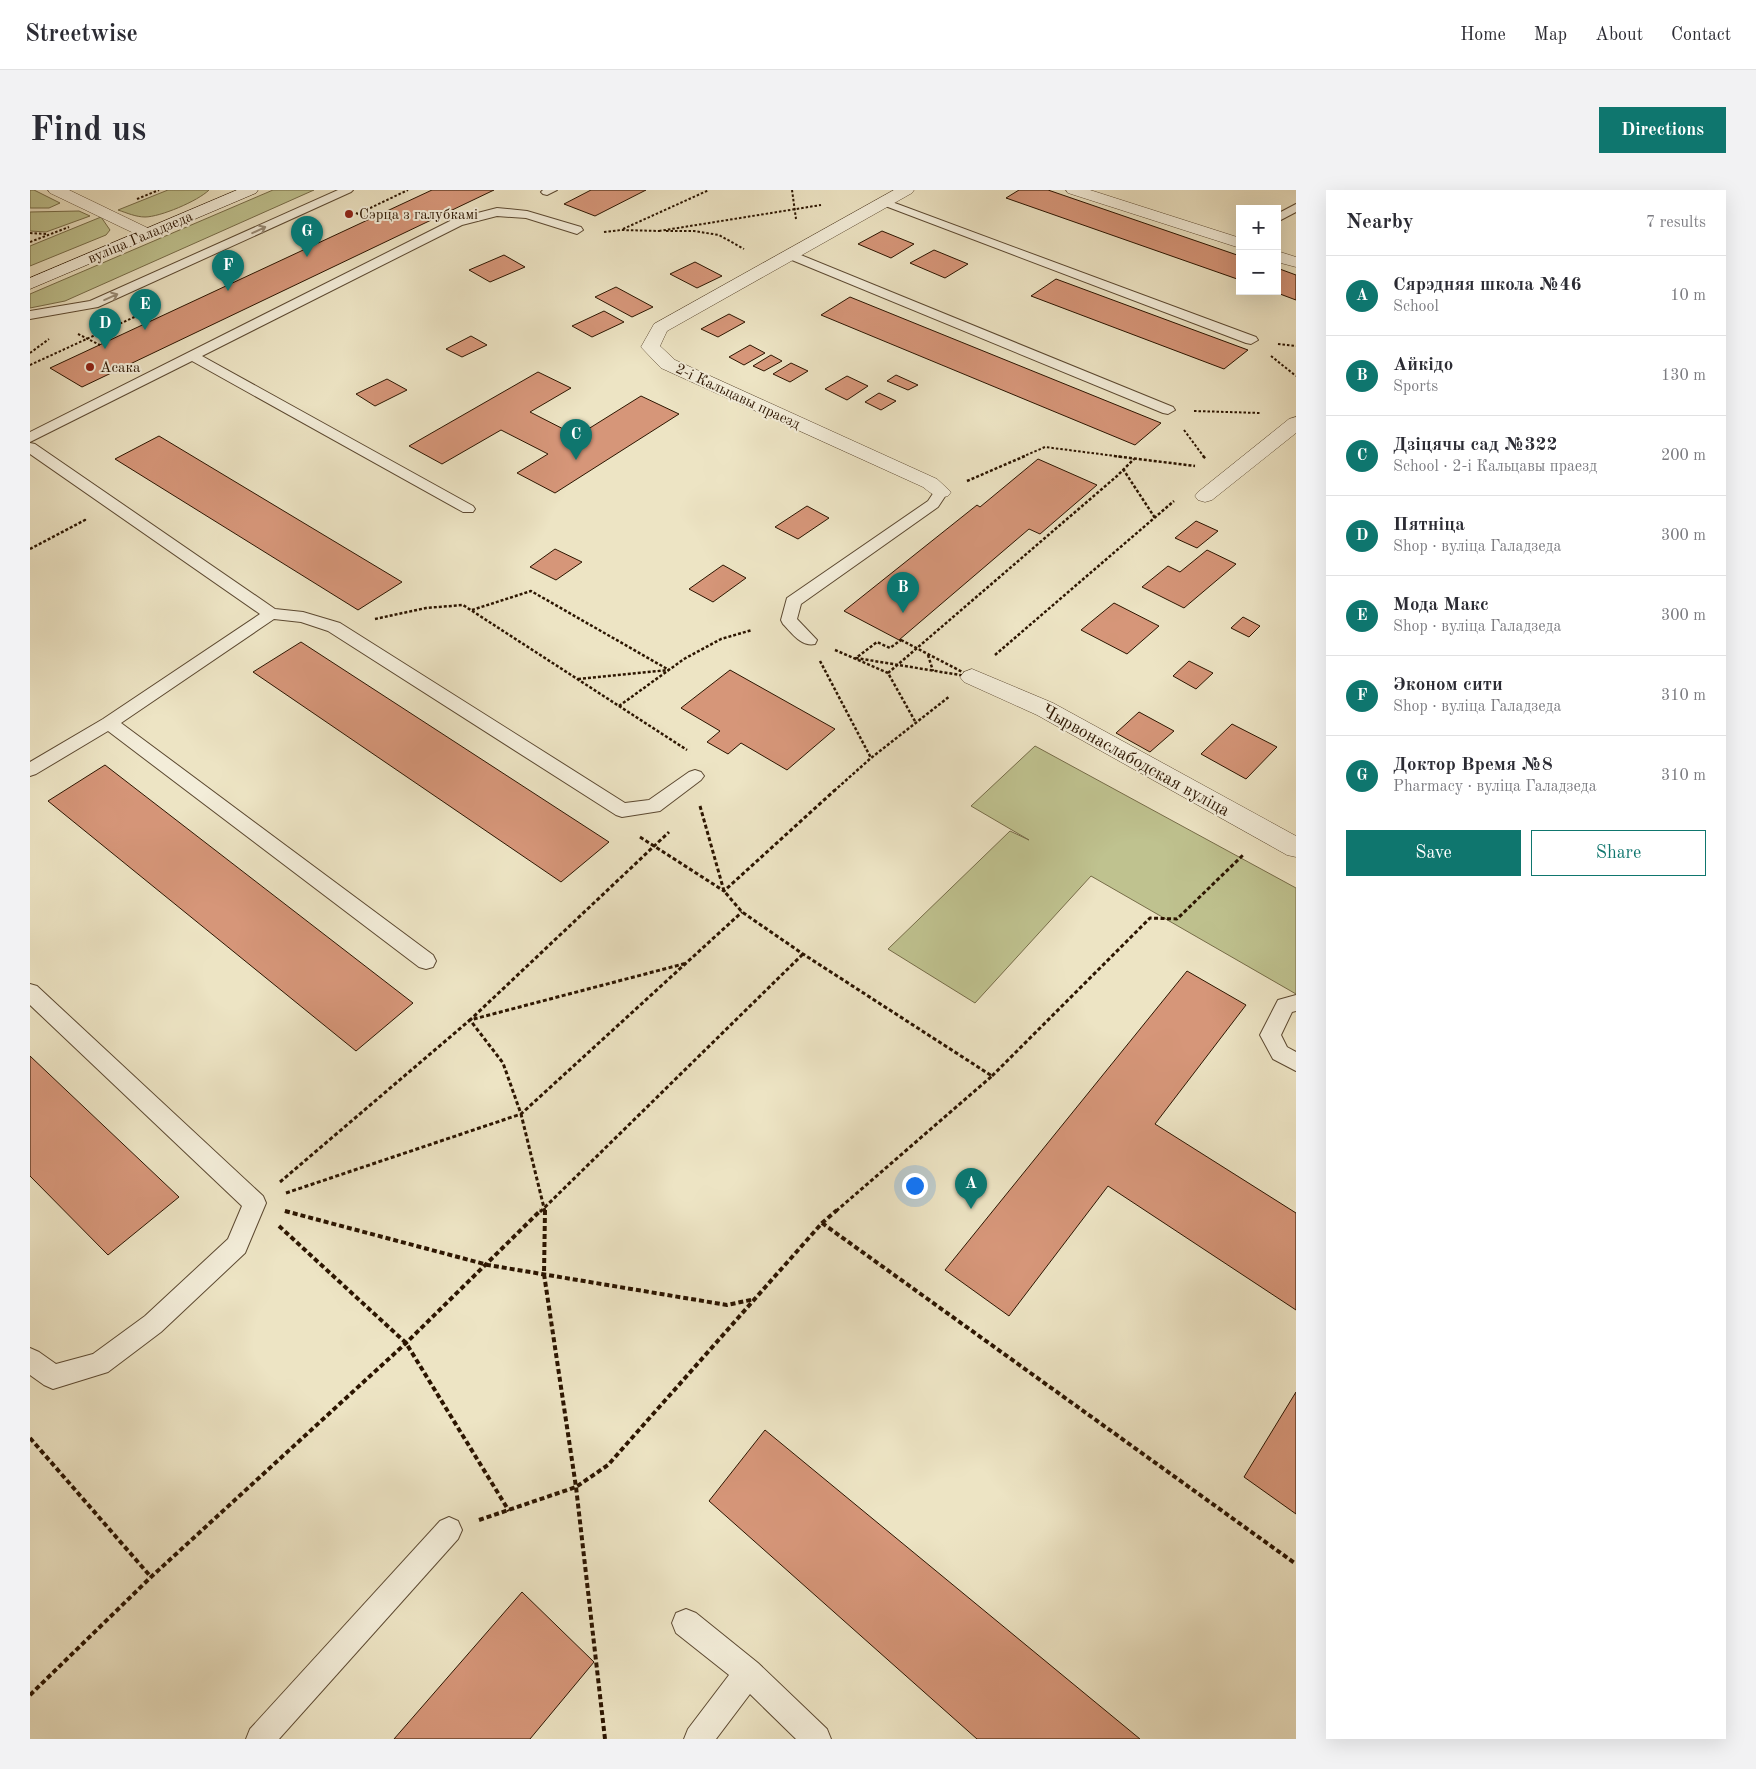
<!DOCTYPE html>
<meta charset="utf-8">
<style>
:root{--surface:#fff;--page:#f2f2f3;--text:#2b2b33;--muted:#7c7c81;--line:#e1e1e2;--accent:#0f766e}
body{margin:0;font-family:"Old Standard TT",serif;background:var(--page);color:var(--text)}
.controls{position:absolute;right:15px;top:15px;display:grid;overflow:hidden;border-radius:0px;box-shadow:0 5px 20px #0002}
.controls button{width:45px;height:45px;display:grid;place-items:center;padding:0;border:0;border-bottom:1px solid var(--line);background:var(--surface);color:var(--text);font:25px sans-serif}
.you{position:absolute;left:884px;top:995px;width:18px;height:18px;margin:-12px;border:4px solid #fff;border-radius:50%;background:#1a73e8;box-shadow:0 0 0 8px #1a73e833}
.badge{display:grid;place-items:center;width:32px;height:32px;border-radius:50%;background:var(--accent);color:#fff;font-size:16px;font-weight:700}
.pin{position:absolute;translate:-50% -41px;filter:drop-shadow(0 1px 2px #0008)}
.pin::after{content:'';position:absolute;top:26px;width:18px;height:15px;background:inherit;clip-path:polygon(0 0,100% 0,50% 100%)}
.list{margin:0;padding:0;list-style:none}
h2{display:flex;justify-content:space-between;align-items:center;height:65px;margin:0;padding:0 20px;font-size:21px}
h2 small{font-size:16px;font-weight:400;color:var(--muted)}
.list li{display:grid;grid-template-columns:32px 1fr auto;gap:15px;align-items:center;box-sizing:border-box;height:80px;padding:0 20px;border-top:1px solid var(--line)}
.list b{display:block;font-size:19px;white-space:nowrap}
.list p{margin:0;font-size:16px;white-space:nowrap;color:var(--muted)}
.list em{font-size:16px;font-style:normal;color:var(--muted)}
.actions{display:flex;gap:10px;padding:15px 20px}
.actions a{flex:1;padding:11px 0;border:1px solid var(--accent);border-radius:0px;text-align:center;font-size:18px;color:var(--accent)}
.actions .main{background:var(--accent);color:#fff}
.map{position:relative;flex:none;width:1266px;height:1549px;overflow:hidden;border-radius:0px}
header{display:flex;align-items:center;gap:30px;box-sizing:border-box;height:70px;padding:0 25px;background:var(--surface);border-bottom:1px solid var(--line)}
header strong{font-size:24px}
nav{display:flex;gap:28px;margin-inline-start:auto;font-size:18px}
.intro{display:flex;align-items:center;justify-content:space-between;box-sizing:border-box;height:120px;padding:0 30px}
h1{margin:0;font-size:35px}
.button{padding:12px 22px;border-radius:0px;background:var(--accent);color:#fff;font-size:18px;font-weight:700}
main{display:flex;gap:30px;padding:0 30px}
aside{flex:1;background:var(--surface);border-radius:0px;box-shadow:0 5px 20px #0002}
.map>svg:first-child{display:block}
.green{fill:#bfc28f;stroke:#766c48}
.building{fill:#d69679;stroke:#2c1500}
.lines{fill:none;stroke-linecap:round;stroke-linejoin:round}
.service-casing{stroke:#5c4931;stroke-width:2}
.minor-casing{stroke:#5c4931;stroke-width:1}
.secondary-casing{stroke:#2c1500;stroke-width:1}
.path-far3{stroke:#2c1500;stroke-width:2;stroke-dasharray:2.5 2;stroke-linecap:butt}
.path-far2{stroke:#2c1500;stroke-width:2.5;stroke-dasharray:3 2;stroke-linecap:butt}
.path-far1{stroke:#2c1500;stroke-width:3;stroke-dasharray:4 2.5;stroke-linecap:butt}
.path{stroke:#2c1500;stroke-width:4;stroke-dasharray:5 3;stroke-linecap:butt}
.service{fill:#f3edd9;fill-rule:evenodd}
.minor{fill:#f3edd9;fill-rule:evenodd}
.secondary{fill:#f3edd9;fill-rule:evenodd}
.oneway{stroke:#998c77}
.poi-dot{fill:#8f2418;stroke:#f3edd9;stroke-width:2}
.labels{text-anchor:middle;stroke-width:4;stroke-linejoin:round;paint-order:stroke}
.far-poi-label{font-size:15px;fill:#2c1500;stroke:#f3edd9;text-anchor:start}
.far-street-label{font-size:15px;fill:#2c1500;stroke:#f3edd9}
.street-label{font-size:18px;fill:#2c1500;stroke:#f3edd9}
</style>
<header>
<strong>Streetwise</strong>
<nav><a>Home</a><a>Map</a><a>About</a><a>Contact</a></nav>
</header>
<div class="intro"><h1>Find us</h1><a class="button">Directions</a></div>
<main>
<div class="map">
<svg width="1266" height="1549" viewBox="0 0 1266 1549">
<rect width="100%" height="100%" fill="#ede4c4"/>
<filter id="stains"><feTurbulence type="fractalNoise" baseFrequency=".004" numOctaves="4"/><feColorMatrix values="0 0 0 0 .2 0 0 0 0 .09 0 0 0 0 .02 0 0 0 .5 -.17"/></filter>
<radialGradient id="worn" r=".72"><stop offset=".6" stop-color="#630" stop-opacity="0"/><stop offset="1" stop-color="#630" stop-opacity=".3"/></radialGradient>
<!-- green -->
<g class="green">
<polygon points="0,0 4,0 30,13 19,18 0,18"/>
<path d="M138,0H179C168,11 130,27 115,27C106,27 97,23 88,20Z"/>
<polygon points="243,0 284,0 35,111 0,118 0,104"/>
<polygon points="49,21 60,26 16,42 0,41 0,22"/>
<polygon points="71,27 80,40 76,45 0,76 0,56"/>
<polygon points="1005,556 1266,698 1266,804 1061,686 945,813 858,759 980,641 999,650 941,616"/>
</g>
<!-- building -->
<g class="building">
<polygon points="402,0 464,0 52,197 20,178"/>
<polygon points="561,0 616,0 565,26 534,14"/>
<polygon points="989,0 1018,0 1210,66 1210,90 976,8"/>
<polygon points="852,41 884,54 861,68 828,54"/>
<polygon points="904,60 938,74 915,88 880,73"/>
<polygon points="474,65 495,77 460,92 439,80"/>
<polygon points="665,72 692,86 667,98 640,84"/>
<polygon points="1247,78 1266,85 1266,110 1242,101 1247,101"/>
<polygon points="1026,89 1218,160 1194,179 1001,106"/>
<polygon points="586,97 623,117 602,127 565,107"/>
<polygon points="820,107 1131,233 1105,255 791,125"/>
<polygon points="574,121 594,132 562,147 542,136"/>
<polygon points="699,124 715,132 688,147 671,139"/>
<polygon points="441,146 457,155 432,167 416,159"/>
<polygon points="720,155 735,163 714,175 699,167"/>
<polygon points="741,165 752,171 734,181 723,176"/>
<polygon points="761,173 778,181 760,192 743,184"/>
<polygon points="508,182 541,198 500,222 547,246 611,206 649,224 525,303 487,283 518,264 471,240 412,274 379,256"/>
<polygon points="866,185 888,195 878,200 857,191"/>
<polygon points="817,186 838,196 817,210 795,199"/>
<polygon points="357,189 377,200 345,216 326,204"/>
<polygon points="849,203 866,211 851,220 835,212"/>
<polygon points="129,246 372,392 328,420 85,269"/>
<polygon points="1008,269 1067,295 1010,344 999,339 869,450 814,421 947,315 950,317"/>
<polygon points="777,316 799,328 768,349 745,337"/>
<polygon points="1166,331 1188,341 1167,358 1145,348"/>
<polygon points="525,359 552,372 526,390 500,377"/>
<polygon points="1177,360 1206,374 1154,418 1112,397 1138,376 1150,382"/>
<polygon points="693,375 716,388 683,412 659,399"/>
<polygon points="1084,413 1129,436 1097,464 1051,440"/>
<polygon points="1213,427 1230,436 1219,447 1201,438"/>
<polygon points="271,452 579,652 531,692 223,482"/>
<polygon points="1159,471 1183,483 1166,499 1143,486"/>
<polygon points="700,480 805,539 757,580 711,553 698,564 677,552 690,541 651,518"/>
<polygon points="1109,522 1144,541 1120,562 1086,543"/>
<polygon points="1202,534 1247,557 1216,589 1171,564"/>
<polygon points="75,575 383,813 326,861 18,611"/>
<polygon points="1157,781 1216,815 1125,934 1266,1023 1266,1120 1078,996 979,1126 915,1080"/>
<polygon points="0,866 149,1007 78,1065 0,986"/>
<polygon points="1266,1202 1266,1324 1214,1287"/>
<polygon points="735,1240 1110,1549 947,1549 679,1311"/>
<polygon points="492,1402 564,1472 500,1549 364,1549"/>
</g>
<g class="lines">
<!-- service casing -->
<g class="service-casing">
<g id="service">
<polygon points="308,0 323,0 321,2 68,117 0,129 0,121 60,111"/>
<polygon points="513,0 527,0 517,5 513,4 511,2"/>
<polygon points="854,9 1226,147 1228,150 1221,154 1216,153 850,14 848,12"/>
<polygon points="1266,14 1266,22 1247,32 1247,24"/>
<polygon points="467,18 497,21 551,37 553,40 547,44 496,28 467,26 432,35 172,166 443,316 445,319 443,322 433,322 162,171 0,252 0,242 424,29"/>
<polygon points="761,61 1143,217 1145,220 1138,224 1133,223 757,68 755,65 757,62"/>
<polygon points="0,253 5,254 245,419 273,422 310,433 595,613 619,610 659,582 665,580 671,582 674,586 671,590 630,621 592,627 586,625 298,441 271,432 244,429 91,533 403,765 406,771 403,777 396,779 389,777 78,541 6,584 0,586 0,572 73,529 230,424 0,264"/>
<path d="M911,298L916,299L918,302L908,317L771,414L767,429L787,450L785,454C771,457 762,443 753,434L751,430L757,408L898,311L906,299Z"/>
<polygon points="0,794 7,796 233,1006 236,1013 215,1063 131,1142 78,1182 23,1199 14,1195 0,1185 0,1158 9,1162 26,1174 63,1164 115,1126 198,1049 212,1016 0,815"/>
<polygon points="1266,805 1266,821 1262,822 1251,845 1257,857 1266,862 1266,881 1243,869 1230,845 1248,810"/>
<polygon points="419,1327 428,1331 432,1340 428,1349 249,1549 216,1549 220,1539 410,1331"/>
<polygon points="656,1419 666,1423 728,1473 797,1539 801,1549 766,1549 720,1504 686,1549 654,1549 658,1539 699,1485 646,1443 642,1433 646,1423"/>
</g>
</g>
<!-- minor casing -->
<g class="minor-casing">
<g id="minor">
<polygon points="18,0 39,0 124,41 126,44 124,47 112,47 20,3"/>
<path d="M864,0H884L882,3L637,141L630,156L645,170L907,289L921,302L918,306C907,309 902,304 893,297L631,178L611,157L624,134Z"/>
<polygon points="1036,0 1060,0 1210,48 1210,58 1038,3"/>
<polygon points="1247,61 1266,67 1266,77 1247,72"/>
<polygon points="1266,227 1266,243 1182,310 1175,312 1168,310 1165,306 1168,302 1259,229"/>
<polygon points="942,479 1023,513 1266,646 1266,667 1257,665 1007,525 934,492 930,487 934,482"/>
</g>
</g>
<!-- secondary casing -->
<g class="secondary-casing">
<polygon id="secondary" points="207,0 228,0 226,3 0,99 0,88"/>
</g>
<!-- path-far3 -->
<g class="path-far3">
<polyline points="762,0 766,29"/>
<polyline points="107,9 129,0"/>
<polyline points="336,20 378,0"/>
<polyline points="326,23 340,29"/>
<polyline points="593,39 679,0"/>
<polyline points="629,41 791,15"/>
<polyline points="636,41 664,41 689,45 714,59"/>
<polyline points="574,42 591,40 630,41"/>
<polyline points="0,43 17,44"/>
<polyline points="0,52 39,37"/>
<polyline points="48,144 70,155"/>
<polyline points="1248,154 1266,156"/>
<polyline points="0,163 19,149"/>
<polyline points="1241,166 1266,186"/>
<polyline points="0,175 111,124"/>
<polyline points="1164,221 1230,223"/>
<polyline points="1154,240 1174,267"/>
<polyline points="992,267 1015,257 1093,267"/>
</g>
<!-- path-far2 -->
<g class="path-far2">
<polyline points="1084,266 1165,276"/>
<polyline points="1173,266 1176,269"/>
<polyline points="1093,279 1125,328"/>
<polyline points="937,291 995,266"/>
<polyline points="0,359 55,330 53,329"/>
<polyline points="442,420 501,401 639,480"/>
<polyline points="345,429 396,418 433,415 657,560"/>
<polygon points="871,450 942,487 826,468 847,452 860,458"/>
<polyline points="805,460 858,483 886,533"/>
<polyline points="898,465 903,481"/>
<polyline points="965,465 1144,311"/>
<polyline points="790,471 841,568"/>
<polyline points="858,483 1087,286 1104,269"/>
<polyline points="548,489 639,480"/>
<polyline points="589,516 654,469 691,449 722,440"/>
<polyline points="804,601 841,568 920,506"/>
</g>
<!-- path-far1 -->
<g class="path-far1">
<polyline points="670,616 694,701 712,722 773,764 962,886 805,1022"/>
<polyline points="610,647 694,701 805,600"/>
<polyline points="962,886 1120,728 1147,729 1213,665"/>
<polyline points="250,992 440,830 657,773"/>
<polyline points="256,1003 491,924 712,722"/>
<polyline points="255,1021 258,1022"/>
<polyline points="510,1022 773,764"/>
<polyline points="515,1022 491,924 473,873 440,830 639,642"/>
</g>
<!-- path -->
<g class="path">
<polyline points="515,1020 514,1084 546,1297 575,1549"/>
<polyline points="255,1021 458,1075 697,1115 725,1109"/>
<polyline points="792,1033 1266,1374"/>
<polyline points="249,1036 376,1153 479,1321"/>
<polyline points="0,1248 121,1387"/>
<polyline points="449,1330 546,1297 578,1275 792,1033 807,1020"/>
<polyline points="0,1505 121,1387 376,1153 511,1020"/>
</g>
<!-- service -->
<use href="#service" class="service"/>
<!-- minor -->
<use href="#minor" class="minor"/>
<!-- secondary -->
<use href="#secondary" class="secondary"/>
</g>
<!-- one-way arrows -->
<defs><path id="oneway-shaft" d="M-6 0H5M1.5-3L5.5 0L1.5 3" fill="none" stroke-width="1.6" stroke-linecap="round" stroke-linejoin="round" transform="scale(1.25)"/></defs>
<g class="oneway">
<use href="#oneway-shaft" transform="translate(229 40) rotate(-25)"/>
<use href="#oneway-shaft" transform="translate(81 107) rotate(-24)"/>
</g>
<!-- markers -->
<g class="poi-dot">
<circle cx="319" cy="24" r="5"/>
<circle cx="60" cy="177" r="5"/>
</g>
<g class="labels">
<!-- far-poi labels -->
<g class="far-poi-label">
<text x="329" y="29">Сэрца з галубкамі</text>
<text x="70" y="182">Асака</text>
</g>
<!-- far-street labels -->
<g class="far-street-label">
<text transform="translate(110 47) rotate(-23)" y="5">вуліца Галадзеда</text>
<text transform="translate(708 206) rotate(25)" y="5">2-і Кальцавы праезд</text>
</g>
<!-- street labels -->
<g class="street-label">
<text transform="translate(1106 570) rotate(29)" y="6">Чырвонаслабодская вуліца</text>
</g>
</g>
<rect width="100%" height="100%" filter="url(#stains)"/>
<rect width="100%" height="100%" fill="url(#worn)"/>
</svg>
<div class="controls">
<button>+</button>
<button>−</button>
</div>
<div class="you"></div>
<div class="pin badge" style="left:941px;top:1019px">A</div>
<div class="pin badge" style="left:873px;top:423px">B</div>
<div class="pin badge" style="left:546px;top:270px">C</div>
<div class="pin badge" style="left:75px;top:159px">D</div>
<div class="pin badge" style="left:115px;top:140px">E</div>
<div class="pin badge" style="left:198px;top:101px">F</div>
<div class="pin badge" style="left:277px;top:67px">G</div>
</div>
<aside>
<h2>Nearby<small>7 results</small></h2>
<ul class="list">
<li><span class="badge">A</span><div><b>Сярэдняя школа №46</b><p>School</p></div><em>10 m</em></li>
<li><span class="badge">B</span><div><b>Айкідо</b><p>Sports</p></div><em>130 m</em></li>
<li><span class="badge">C</span><div><b>Дзіцячы сад №322</b><p>School · 2-і Кальцавы праезд</p></div><em>200 m</em></li>
<li><span class="badge">D</span><div><b>Пятніца</b><p>Shop · вуліца Галадзеда</p></div><em>300 m</em></li>
<li><span class="badge">E</span><div><b>Мода Макс</b><p>Shop · вуліца Галадзеда</p></div><em>300 m</em></li>
<li><span class="badge">F</span><div><b>Эконом сити</b><p>Shop · вуліца Галадзеда</p></div><em>310 m</em></li>
<li><span class="badge">G</span><div><b>Доктор Время №8</b><p>Pharmacy · вуліца Галадзеда</p></div><em>310 m</em></li>
</ul>
<div class="actions"><a class="main">Save</a><a>Share</a></div>
</aside>
</main>
